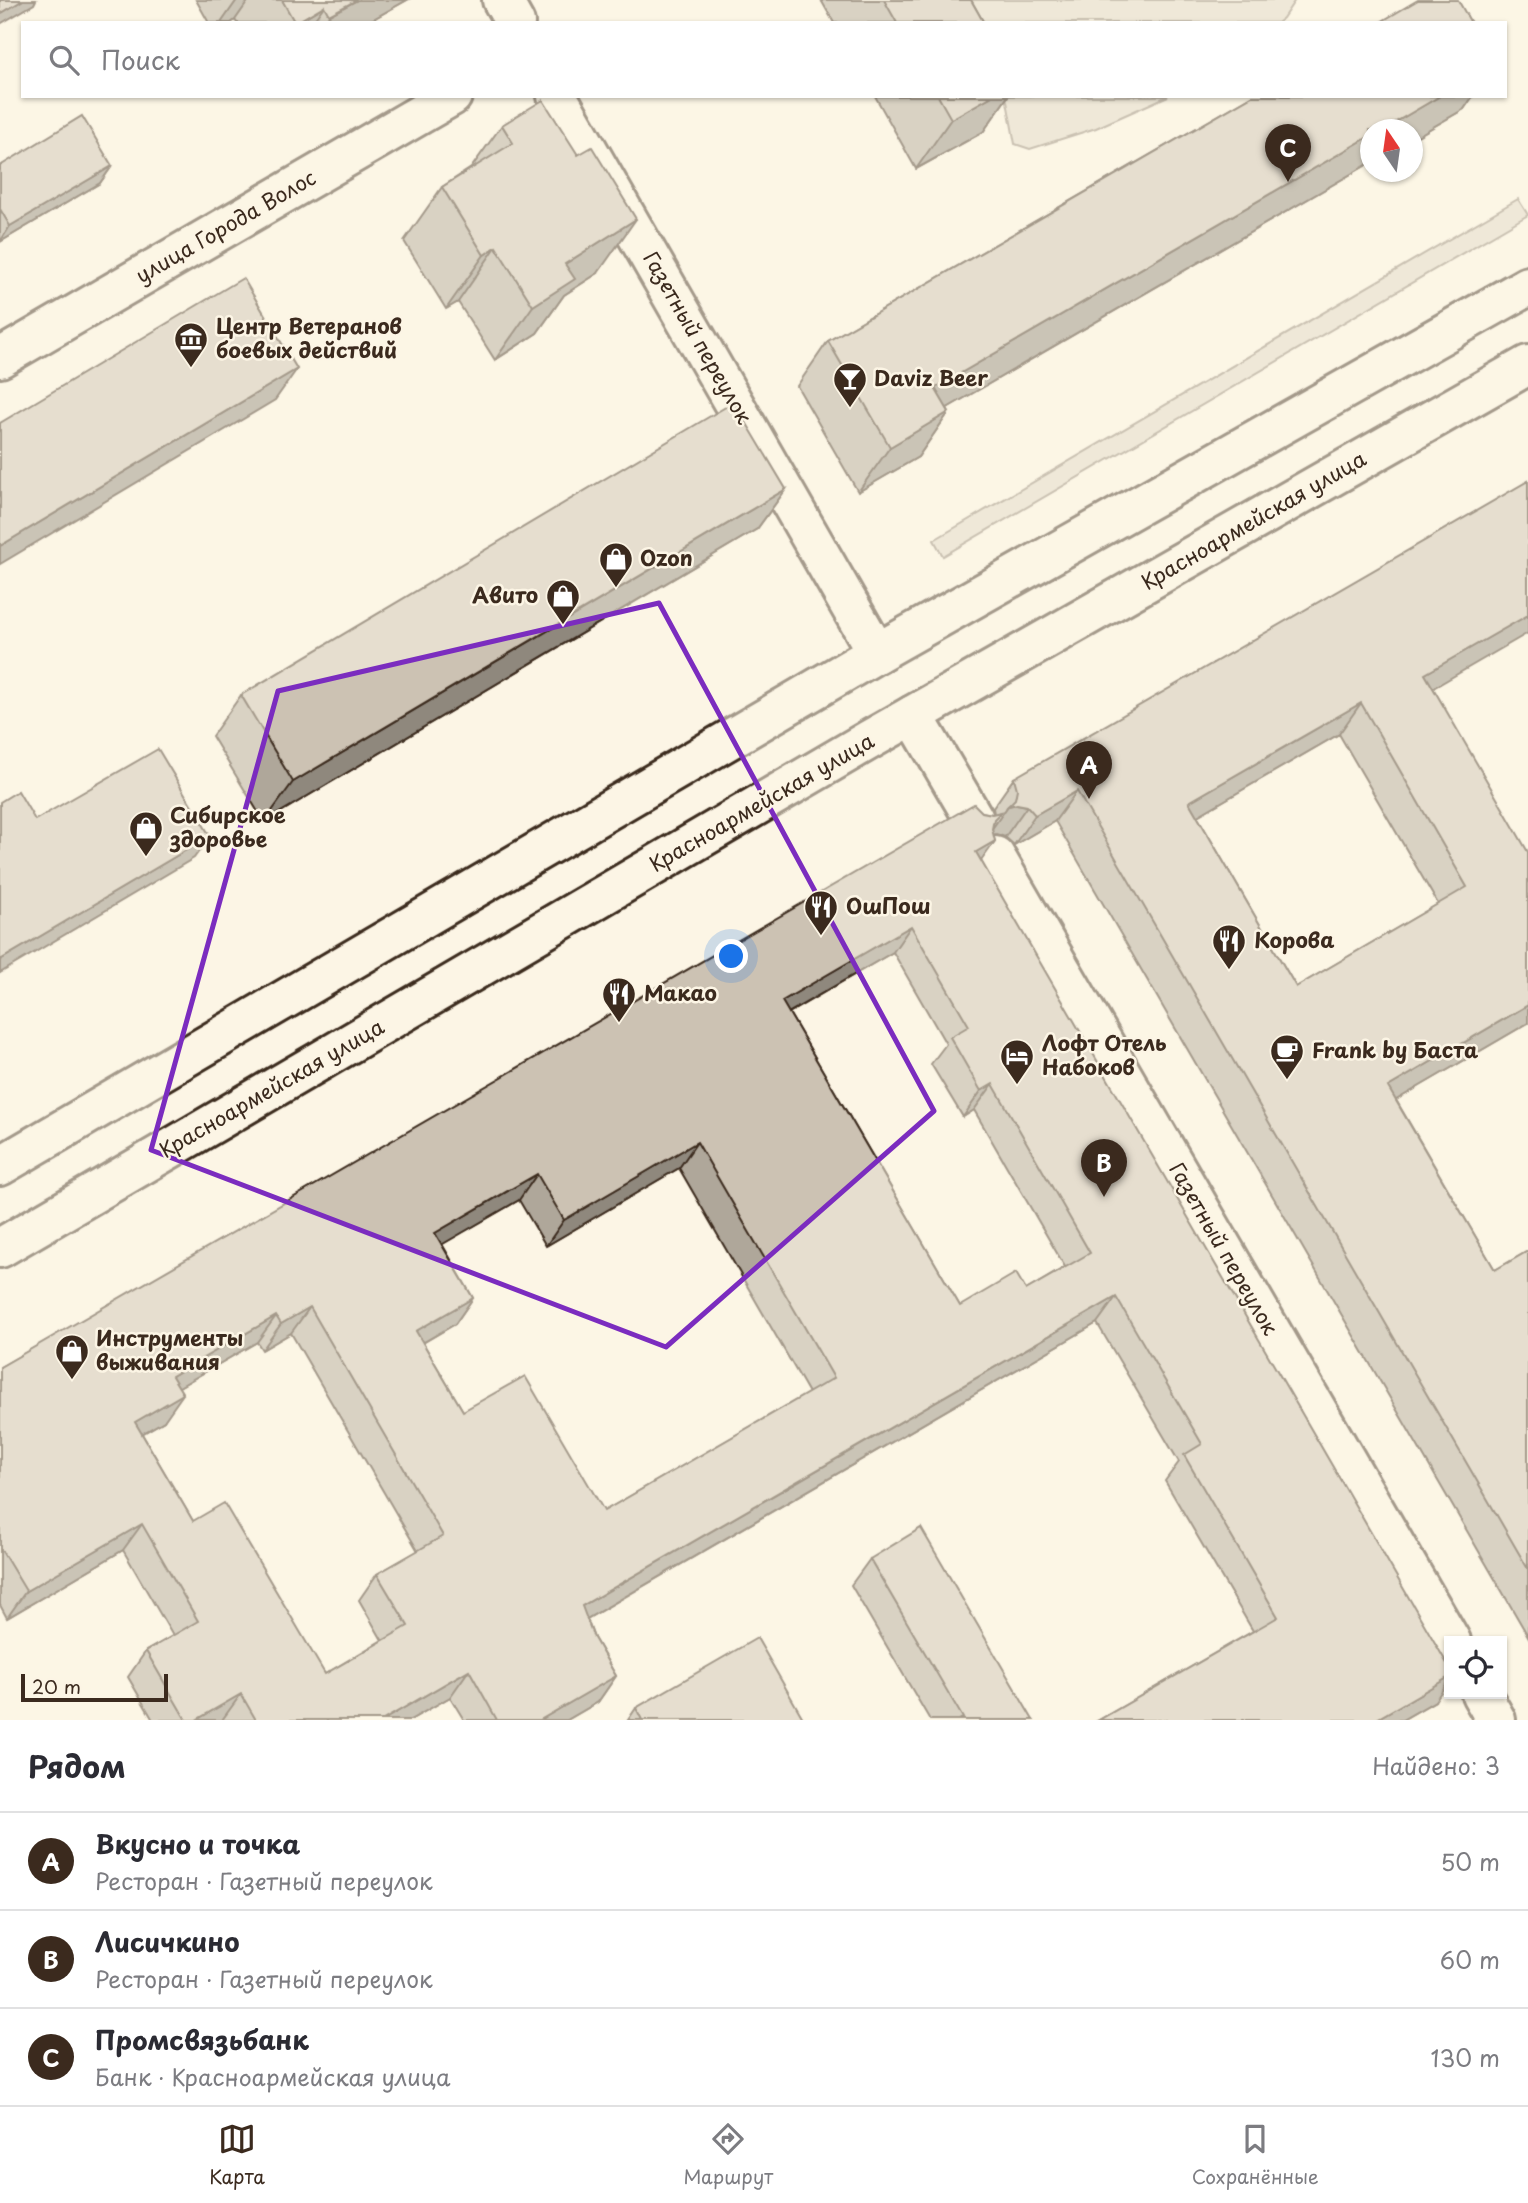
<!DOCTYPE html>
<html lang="ru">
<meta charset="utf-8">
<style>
:root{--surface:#fff;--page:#f7f7f7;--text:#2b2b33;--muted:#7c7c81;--line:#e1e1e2;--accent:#3b2a1e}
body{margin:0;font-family:"Playpen Sans",sans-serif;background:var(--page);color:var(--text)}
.controls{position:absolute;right:21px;bottom:21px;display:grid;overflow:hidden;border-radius:0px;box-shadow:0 2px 5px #0004}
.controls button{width:63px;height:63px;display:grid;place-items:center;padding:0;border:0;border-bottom:2px solid var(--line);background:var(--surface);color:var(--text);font:35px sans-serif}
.compass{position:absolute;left:1360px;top:119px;width:63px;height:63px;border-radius:50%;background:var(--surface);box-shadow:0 2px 5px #0004;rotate:347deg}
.scale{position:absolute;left:21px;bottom:18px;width:147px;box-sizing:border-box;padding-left:7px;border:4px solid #3b2a1e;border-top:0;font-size:19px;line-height:24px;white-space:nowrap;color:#3b2a1e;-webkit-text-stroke:5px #fcf5e5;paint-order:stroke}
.you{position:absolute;left:732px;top:957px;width:24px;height:24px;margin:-18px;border:5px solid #fff;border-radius:50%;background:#1a73e8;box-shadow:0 0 0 10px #1a73e833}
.badge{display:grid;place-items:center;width:46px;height:46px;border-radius:50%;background:var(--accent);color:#fff;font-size:23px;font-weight:700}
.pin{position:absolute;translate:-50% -58px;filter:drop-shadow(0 2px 4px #0008)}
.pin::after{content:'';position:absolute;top:37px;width:24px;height:21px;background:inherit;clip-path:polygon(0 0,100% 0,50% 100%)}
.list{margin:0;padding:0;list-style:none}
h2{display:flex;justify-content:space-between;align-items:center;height:91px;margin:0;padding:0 28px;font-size:30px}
h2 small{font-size:23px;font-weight:400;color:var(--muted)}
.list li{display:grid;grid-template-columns:46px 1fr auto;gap:21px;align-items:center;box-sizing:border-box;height:98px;padding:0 28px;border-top:2px solid var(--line)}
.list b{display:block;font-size:26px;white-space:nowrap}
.list p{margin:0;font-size:23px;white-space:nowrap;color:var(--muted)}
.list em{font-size:23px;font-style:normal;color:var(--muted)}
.icon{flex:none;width:38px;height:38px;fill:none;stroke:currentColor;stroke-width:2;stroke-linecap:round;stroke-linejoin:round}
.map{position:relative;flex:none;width:1528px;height:1720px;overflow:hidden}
.search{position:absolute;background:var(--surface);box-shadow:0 2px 5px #0004;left:21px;right:21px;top:21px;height:77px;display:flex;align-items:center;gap:18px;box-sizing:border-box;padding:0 24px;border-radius:0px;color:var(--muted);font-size:26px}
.sheet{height:385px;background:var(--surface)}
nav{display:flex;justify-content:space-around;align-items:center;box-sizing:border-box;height:98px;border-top:2px solid var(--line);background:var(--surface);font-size:19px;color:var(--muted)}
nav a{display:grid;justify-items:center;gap:4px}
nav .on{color:var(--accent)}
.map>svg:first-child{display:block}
.green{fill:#e0d8c8;stroke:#8e8173;stroke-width:2}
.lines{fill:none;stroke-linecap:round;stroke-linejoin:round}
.street-casing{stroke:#3b2a1e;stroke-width:44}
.primary-casing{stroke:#3b2a1e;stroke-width:44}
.street{stroke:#fcf5e5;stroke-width:38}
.primary{stroke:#fcf5e5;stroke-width:38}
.wall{fill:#afa79a;stroke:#3b2a1e;stroke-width:2;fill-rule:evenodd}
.shaded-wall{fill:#8f887d;stroke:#3b2a1e;stroke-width:2}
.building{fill:#ccc2b3;stroke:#3b2a1e;stroke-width:2;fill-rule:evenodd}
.marked{fill:none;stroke:#7b2cbf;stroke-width:5;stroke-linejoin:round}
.labels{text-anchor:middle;stroke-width:5;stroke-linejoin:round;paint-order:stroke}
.street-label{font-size:21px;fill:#3b2a1e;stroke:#fcf5e5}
.poi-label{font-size:21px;font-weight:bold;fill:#3b2a1e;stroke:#fcf5e5;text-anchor:start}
</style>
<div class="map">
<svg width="1528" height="1720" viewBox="0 0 1528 1720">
<rect width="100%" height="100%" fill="#fcf5e5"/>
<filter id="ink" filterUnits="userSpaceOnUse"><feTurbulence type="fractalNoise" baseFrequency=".0143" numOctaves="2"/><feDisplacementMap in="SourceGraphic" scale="14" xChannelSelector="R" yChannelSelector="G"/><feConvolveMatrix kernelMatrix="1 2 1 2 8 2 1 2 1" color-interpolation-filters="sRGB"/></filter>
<g filter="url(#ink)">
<!-- green -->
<g class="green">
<polygon points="958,0 1295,0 1283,18 1277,23 975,23"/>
<polygon points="1006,96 1168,96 1096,128 1030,149 1015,144"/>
<polygon points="1518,199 1528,215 943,556 934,540"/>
</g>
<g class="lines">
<!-- street casing -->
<g class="street-casing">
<g id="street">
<polyline points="502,0 515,23"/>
<polyline points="557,96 877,653"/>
<polyline points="0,358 452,96"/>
<polyline points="913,715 974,819"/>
<polyline points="995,856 1451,1641"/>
<polyline points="1481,1694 1496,1720"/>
</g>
</g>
<!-- primary casing -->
<g class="primary-casing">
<g id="primary">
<polyline points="0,1166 877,653 1528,286"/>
<polyline points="0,1248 869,740 1528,365"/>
</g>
</g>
<!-- street -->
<use href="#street" class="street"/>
<!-- primary -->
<use href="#primary" class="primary"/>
</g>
<!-- wall -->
<g class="wall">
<polygon points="196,0 407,0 366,23 237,23 235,20 231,23 209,23"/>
<polygon points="821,0 971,0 984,23 834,23"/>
<polygon points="875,96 1008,96 983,132 916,169"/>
<polygon points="1252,96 1473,96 1464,109 1412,139 1412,130 1370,163 947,408 949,412 918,457 858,492 797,386 828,341"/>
<polygon points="502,125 598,273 564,295 537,333 495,360 458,302 446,309 404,241 442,187 471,168"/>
<polygon points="0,166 112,166 100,183 0,242"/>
<polygon points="786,489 757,529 264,822 212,736 241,695"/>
<path d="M1433,688L1528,1023L1396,1100L1495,1270L1528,1251V1636L1055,821L1014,845L1005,837L996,834L993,835L995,841L981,861L1435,1701L1402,1720H1099L1253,1631L1165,1481L1179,1462L1097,1323L587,1619L594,1638L616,1676L598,1702L567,1720H464L450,1697L410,1720H153L128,1677L146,1651L173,1636L123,1550L7,1618L0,1605V1367L982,812L992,814H994L993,808L1014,778ZM1339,734L1438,904L1296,987L1197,816ZM893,952L946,1044L931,1064L963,1117L974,1110L1065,1267L1026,1290L960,1306L789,1013ZM679,1168L809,1393L604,1511L463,1411L423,1343L455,1324L473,1298L442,1244L519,1200L546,1246ZM291,1333L418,1551L377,1574L359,1600L382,1640L325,1674L193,1521L142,1434L164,1421L179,1387L257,1342L262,1350Z"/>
<polygon points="870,1559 1033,1720 930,1720 851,1585"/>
<polygon points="636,1708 804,1720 628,1720"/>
</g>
<!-- shaded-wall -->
<g class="shaded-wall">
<polygon points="23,0 36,0 34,4 0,24 0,14"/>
<polygon points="237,0 249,0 235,20 231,23 221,23"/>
<polygon points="357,0 407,0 366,23 324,23 329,15"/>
<polygon points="324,6 312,23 295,23"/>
<polygon points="992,96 1008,96 983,132 916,169 951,119"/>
<polygon points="1440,96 1473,96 1464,109 1412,139 1412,130 1382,130"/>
<polygon points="1370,136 1370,163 904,433 935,388"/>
<polygon points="112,166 100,183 0,242 10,226"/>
<polygon points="636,219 598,273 564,295 537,333 495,360 533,306 565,264"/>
<polygon points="496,247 458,302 446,309 484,255"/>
<polygon points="297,369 275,400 0,564 0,546"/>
<polygon points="949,412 918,457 858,492 890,447"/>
<polygon points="786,489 757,529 264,822 293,782"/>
<polygon points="1528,615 1528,633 1404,705 1425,674"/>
<polygon points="1361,703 1339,734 1168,833 1189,802"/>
<polygon points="1077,791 1055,821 1014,845 1035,815"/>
<polygon points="1017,804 1027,806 1005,837 996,834 987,836 1008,806"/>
<polygon points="210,836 194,858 0,973 0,960"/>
<polygon points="995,841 976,867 976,852"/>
<polygon points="911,926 893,952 764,1027 782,1001"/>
<polygon points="1528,1005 1528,1023 1367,1117 1388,1087"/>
<polygon points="993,1084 974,1110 963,1117 981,1091"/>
<polygon points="697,1142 679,1168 546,1246 564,1220"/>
<polygon points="537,1174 519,1200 417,1259 435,1233"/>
<polygon points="1116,1297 1097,1323 564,1632 582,1606"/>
<polygon points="473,1298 455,1324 398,1357 416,1331"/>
<polygon points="310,1307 291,1333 262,1350 281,1324"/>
<polygon points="276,1316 257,1342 153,1402 172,1376"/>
<polygon points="183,1394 164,1421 117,1448 135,1422"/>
<polygon points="142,1524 123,1550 7,1618 26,1591"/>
<polygon points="469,1670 450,1697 410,1720 383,1720"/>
<polygon points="616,1676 598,1702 567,1720 540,1720"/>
<polygon points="1449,1677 1449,1680 1435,1701 1402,1720 1375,1720"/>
<polygon points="241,1694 222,1720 196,1720"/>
</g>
<!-- building -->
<g class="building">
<polygon points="0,0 23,0 0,14"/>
<polygon points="282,0 357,0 329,15 324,6 295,23"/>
<polygon points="884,0 971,0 984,23 897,23"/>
<polygon points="1418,0 1458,0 1471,23 1379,23"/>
<polygon points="938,96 992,96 951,119"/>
<polygon points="1252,96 1440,96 1382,130 1370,130 1370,136 935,388 949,412 890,447 828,341"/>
<polygon points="543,100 578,155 592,147 636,219 565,264 575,279 533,306 496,247 484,255 442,187 513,143 502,125"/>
<polygon points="82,116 112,166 10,226 0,209 0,166"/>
<polygon points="243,278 297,369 0,546 0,423"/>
<polygon points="734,402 786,489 293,782 241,695"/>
<path d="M1528,481V615L1425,674L1528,852V1005L1388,1087L1495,1270L1528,1251V1569L1077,791L1035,815L1027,806L1017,804L1008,806L1015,799L1017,789L1014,778ZM1361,703L1467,887L1296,987L1189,802Z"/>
<polygon points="158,749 210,836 0,960 0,802 18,791 35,820"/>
<path d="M974,804L982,812L992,814L1001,812L994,819L992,829L995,841L976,852L1449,1667V1677L1375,1720H1099L1278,1617L1184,1455L1202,1444L1116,1297L582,1606L594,1638L616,1676L540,1720H497L469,1670L383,1720H256L241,1694L196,1720H186L146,1651L198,1621L142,1524L26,1591L0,1548V1367ZM911,926L969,1026L950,1037L981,1091L993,1084L1090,1253L1026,1290L1016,1273L960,1306L782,1001ZM697,1142L834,1378L604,1511L525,1376L463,1411L416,1331L473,1298L435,1233L537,1174L564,1220ZM310,1307L443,1536L377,1574L408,1626L325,1674L224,1503L193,1521L135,1422L183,1394L172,1376L276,1316L281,1324Z"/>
<polygon points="921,1528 1033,1720 959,1720 963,1718 870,1559"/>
<polygon points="757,1638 804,1720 642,1720 636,1708"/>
</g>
</g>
<!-- marked area -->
<path d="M0 0H1528V1720H0ZM659,603L934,1111L666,1347L151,1150L278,691Z" fill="#fcf5e5" fill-opacity=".55" fill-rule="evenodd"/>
<path class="marked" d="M659,603L934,1111L666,1347L151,1150L278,691Z"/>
<!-- icons -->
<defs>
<g id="museum-pin" transform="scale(1.75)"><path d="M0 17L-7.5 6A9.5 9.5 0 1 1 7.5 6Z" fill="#3b2a1e" stroke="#fcf5e5"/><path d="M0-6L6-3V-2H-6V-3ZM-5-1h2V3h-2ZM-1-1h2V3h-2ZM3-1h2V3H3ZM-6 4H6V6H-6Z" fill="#fff"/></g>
<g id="bar-pin" transform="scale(1.75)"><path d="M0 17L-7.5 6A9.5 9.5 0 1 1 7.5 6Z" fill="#3b2a1e" stroke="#fcf5e5"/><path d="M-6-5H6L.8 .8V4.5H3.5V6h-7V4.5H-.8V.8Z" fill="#fff"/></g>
<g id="shop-pin" transform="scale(1.75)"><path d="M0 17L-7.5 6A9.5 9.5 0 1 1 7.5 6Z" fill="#3b2a1e" stroke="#fcf5e5"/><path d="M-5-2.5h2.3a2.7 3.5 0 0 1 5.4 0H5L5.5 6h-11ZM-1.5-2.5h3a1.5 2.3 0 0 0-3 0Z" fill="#fff"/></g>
<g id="restaurant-pin" transform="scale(1.75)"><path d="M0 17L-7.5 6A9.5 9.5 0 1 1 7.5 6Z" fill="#3b2a1e" stroke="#fcf5e5"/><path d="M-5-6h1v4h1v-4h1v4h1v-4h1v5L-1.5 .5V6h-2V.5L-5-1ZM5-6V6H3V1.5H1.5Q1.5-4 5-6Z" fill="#fff"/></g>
<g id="cafe-pin" transform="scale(1.75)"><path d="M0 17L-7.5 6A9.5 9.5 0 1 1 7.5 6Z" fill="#3b2a1e" stroke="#fcf5e5"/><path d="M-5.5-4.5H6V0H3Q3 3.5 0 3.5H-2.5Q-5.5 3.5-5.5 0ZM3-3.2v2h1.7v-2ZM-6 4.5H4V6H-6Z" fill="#fff"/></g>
<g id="hotel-pin" transform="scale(1.75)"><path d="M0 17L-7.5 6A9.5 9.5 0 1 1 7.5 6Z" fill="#3b2a1e" stroke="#fcf5e5"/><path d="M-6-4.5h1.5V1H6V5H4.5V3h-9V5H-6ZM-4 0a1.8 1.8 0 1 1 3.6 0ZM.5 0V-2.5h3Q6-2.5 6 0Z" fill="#fff"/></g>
</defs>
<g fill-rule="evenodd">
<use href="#museum-pin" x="191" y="339"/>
<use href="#bar-pin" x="850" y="379"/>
<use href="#shop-pin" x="616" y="559"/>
<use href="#shop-pin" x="563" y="596"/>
<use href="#shop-pin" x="146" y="828"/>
<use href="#restaurant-pin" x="821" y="907"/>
<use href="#restaurant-pin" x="1229" y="941"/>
<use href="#restaurant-pin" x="619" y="994"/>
<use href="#cafe-pin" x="1287" y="1051"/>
<use href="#hotel-pin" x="1017" y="1056"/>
<use href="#shop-pin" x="72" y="1351"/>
</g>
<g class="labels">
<!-- street labels -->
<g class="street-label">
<text transform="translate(226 227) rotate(-30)" y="7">улица Города Волос</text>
<text transform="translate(697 338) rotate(60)" y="7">Газетный переулок</text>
<text transform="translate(1254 521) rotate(-30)" y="7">Красноармейская улица</text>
<text transform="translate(762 803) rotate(-30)" y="7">Красноармейская улица</text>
<text transform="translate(272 1089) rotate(-30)" y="7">Красноармейская улица</text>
<text transform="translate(1223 1249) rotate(60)" y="7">Газетный переулок</text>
</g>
<!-- poi labels -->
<g class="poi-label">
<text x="216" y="334">Центр Ветеранов<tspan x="216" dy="24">боевых действий</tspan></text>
<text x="874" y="386">Daviz Beer</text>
<text x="640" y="566">Ozon</text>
<text x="538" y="603" text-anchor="end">Авито</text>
<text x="170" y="823">Сибирское<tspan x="170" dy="24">здоровье</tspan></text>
<text x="846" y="914">ОшПош</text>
<text x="1254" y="948">Корова</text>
<text x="644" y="1001">Макао</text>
<text x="1042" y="1051">Лофт Отель<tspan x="1042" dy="24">Набоков</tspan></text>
<text x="1312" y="1058">Frank by Баста</text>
<text x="96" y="1346">Инструменты<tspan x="96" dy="24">выживания</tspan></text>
</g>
</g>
</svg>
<div class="controls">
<button><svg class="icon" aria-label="locate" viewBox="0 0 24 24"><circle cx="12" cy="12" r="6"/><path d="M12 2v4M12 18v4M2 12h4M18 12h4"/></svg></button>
</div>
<svg class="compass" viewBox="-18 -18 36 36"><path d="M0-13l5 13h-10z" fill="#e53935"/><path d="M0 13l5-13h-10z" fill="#7c7c81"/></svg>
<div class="scale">20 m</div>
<div class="you"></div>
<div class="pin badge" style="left:1089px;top:799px">A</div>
<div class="pin badge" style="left:1104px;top:1197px">B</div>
<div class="pin badge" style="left:1288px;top:182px">C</div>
<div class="search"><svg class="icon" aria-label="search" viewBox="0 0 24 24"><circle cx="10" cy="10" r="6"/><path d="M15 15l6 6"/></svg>Поиск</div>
</div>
<section class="sheet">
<h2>Рядом<small>Найдено: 3</small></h2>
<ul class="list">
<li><span class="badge">A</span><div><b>Вкусно и точка</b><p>Ресторан · Газетный переулок</p></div><em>50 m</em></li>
<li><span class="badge">B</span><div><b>Лисичкино</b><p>Ресторан · Газетный переулок</p></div><em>60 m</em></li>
<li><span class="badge">C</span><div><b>Промсвязьбанк</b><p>Банк · Красноармейская улица</p></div><em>130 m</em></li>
</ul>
</section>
<nav>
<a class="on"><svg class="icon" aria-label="map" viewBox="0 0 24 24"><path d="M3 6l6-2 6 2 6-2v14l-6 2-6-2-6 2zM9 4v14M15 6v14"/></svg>Карта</a>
<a><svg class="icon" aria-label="directions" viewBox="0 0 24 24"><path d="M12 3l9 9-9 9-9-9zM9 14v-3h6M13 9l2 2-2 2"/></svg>Маршрут</a>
<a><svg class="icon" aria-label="saved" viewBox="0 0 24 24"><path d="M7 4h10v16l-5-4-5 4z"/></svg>Сохранённые</a>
</nav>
